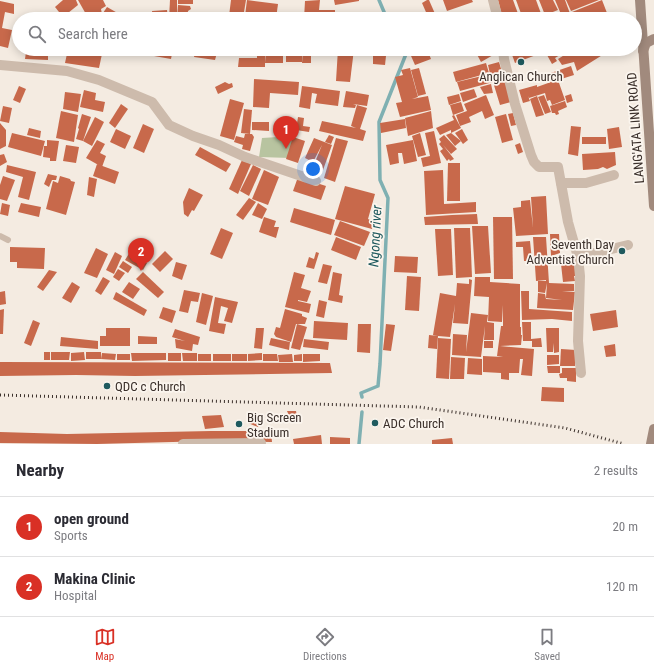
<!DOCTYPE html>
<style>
:root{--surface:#fff;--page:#f2f2f3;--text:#2b2b33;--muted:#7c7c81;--line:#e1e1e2;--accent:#d93025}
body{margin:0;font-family:"Roboto Condensed",sans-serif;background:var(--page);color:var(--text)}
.you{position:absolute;left:313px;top:169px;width:14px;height:14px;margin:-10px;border:3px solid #fff;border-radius:50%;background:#1a73e8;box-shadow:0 0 0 6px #1a73e833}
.badge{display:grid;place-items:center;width:26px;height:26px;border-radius:50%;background:var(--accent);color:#fff;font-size:13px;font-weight:700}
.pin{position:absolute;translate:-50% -33px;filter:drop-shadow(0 1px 2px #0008)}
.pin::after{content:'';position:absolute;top:21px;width:14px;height:12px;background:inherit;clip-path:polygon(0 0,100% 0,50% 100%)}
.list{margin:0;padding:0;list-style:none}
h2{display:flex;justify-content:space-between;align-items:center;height:52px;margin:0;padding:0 16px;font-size:17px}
h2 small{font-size:13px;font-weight:400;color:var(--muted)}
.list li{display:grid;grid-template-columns:26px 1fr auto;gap:12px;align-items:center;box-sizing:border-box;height:60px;padding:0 16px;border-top:1px solid var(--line)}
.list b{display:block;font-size:15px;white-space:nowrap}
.list p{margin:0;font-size:13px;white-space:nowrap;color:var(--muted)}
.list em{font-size:13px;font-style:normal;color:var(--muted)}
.icon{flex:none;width:22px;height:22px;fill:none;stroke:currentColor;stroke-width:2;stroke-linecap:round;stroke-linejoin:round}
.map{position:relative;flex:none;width:654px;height:444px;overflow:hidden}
.search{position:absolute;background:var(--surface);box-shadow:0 2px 10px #0003;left:12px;right:12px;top:12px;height:44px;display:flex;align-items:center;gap:10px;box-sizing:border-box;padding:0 14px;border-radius:22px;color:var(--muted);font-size:15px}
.sheet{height:172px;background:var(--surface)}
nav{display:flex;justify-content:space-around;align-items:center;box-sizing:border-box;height:56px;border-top:1px solid var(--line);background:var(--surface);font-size:11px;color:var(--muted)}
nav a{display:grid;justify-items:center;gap:2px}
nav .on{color:var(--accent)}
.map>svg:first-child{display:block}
.green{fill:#b8c4a0}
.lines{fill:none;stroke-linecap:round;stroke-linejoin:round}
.stream{stroke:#7fb0b2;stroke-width:3.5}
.building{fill:#c8694b}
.service{stroke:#cdbbac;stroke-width:6}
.minor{stroke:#cdbbac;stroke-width:10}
.secondary{stroke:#a18a7d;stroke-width:10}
.rail{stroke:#3b302b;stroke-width:3;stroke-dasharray:1 3;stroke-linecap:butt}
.poi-dot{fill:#1f5a5e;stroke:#fbf5ee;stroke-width:1.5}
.labels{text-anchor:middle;stroke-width:3.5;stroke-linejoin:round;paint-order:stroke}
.poi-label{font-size:13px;fill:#3b302b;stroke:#fbf5ee;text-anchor:start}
.street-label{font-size:13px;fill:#3b302b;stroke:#fbf5ee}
.water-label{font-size:14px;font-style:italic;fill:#1f5a5e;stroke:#fbf5ee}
</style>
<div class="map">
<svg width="654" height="444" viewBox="0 0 654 444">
<rect width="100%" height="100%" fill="#f4ebe1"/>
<!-- green -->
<polygon class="green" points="294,136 290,158 259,157 262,138"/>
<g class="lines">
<!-- stream -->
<g class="stream">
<polyline points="379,0 387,19"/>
<polyline points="362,397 361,393 378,386 380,364 388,198 380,180 379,122 406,54 406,49"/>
<polyline points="359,444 362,412"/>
</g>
</g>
<!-- building -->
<g class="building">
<polygon points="63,0 76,0 78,5 63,17 55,7"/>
<polygon points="78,0 103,0 106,6 101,9 102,14 97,19 93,13 87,16"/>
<polygon points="170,0 177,0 177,19 169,19"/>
<rect x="178" y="0" width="15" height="4"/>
<polygon points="231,0 246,0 243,18 229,16"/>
<polygon points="247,0 278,4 276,19 245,16"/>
<polygon points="320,0 319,10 335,10 335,19 304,19 305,1"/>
<polygon points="334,0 359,0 359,1 335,5"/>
<polygon points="427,0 429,0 436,16 429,19 422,3"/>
<polygon points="443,0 472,0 473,2 447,11"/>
<polygon points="498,0 513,0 520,19 503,19"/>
<polygon points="516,0 536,0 543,19 523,19"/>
<polygon points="539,0 553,0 558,10 545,15"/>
<polygon points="555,0 565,0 572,19 563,19"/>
<polygon points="566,0 599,0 571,11"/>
<polygon points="602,0 607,13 592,19 574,19 572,12"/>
<polygon points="0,1 14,4 14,14 5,12 2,28 12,30 8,48 0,46"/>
<polygon points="178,5 190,6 191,9 188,11 187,19 177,18"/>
<polygon points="107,7 121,15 119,19 99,19"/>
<polygon points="167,10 168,19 153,19 152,11"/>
<polygon points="558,12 562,19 545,19 545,17"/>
<polygon points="25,49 47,49 47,52 25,51"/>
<polygon points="68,49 102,54 99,68 65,63"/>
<polygon points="138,49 173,49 171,59 137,53"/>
<polygon points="196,49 218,49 215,60 194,57"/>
<polygon points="257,49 265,49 265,67 238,67 239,58 257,58"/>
<polygon points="266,49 283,49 283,63 265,63"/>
<rect x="286" y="49" width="16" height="13"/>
<polygon points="303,49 318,49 318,51 311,51 311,63 302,63"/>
<polygon points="319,49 335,49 334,54 319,53"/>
<polygon points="338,49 354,49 350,82 336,81"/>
<polygon points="364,49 380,49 380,50 375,51 373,54 363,54"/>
<polygon points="408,49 427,49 431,59 415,65"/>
<polygon points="474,49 493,49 495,54 481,62"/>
<polygon points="519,49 552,49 515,63 511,52"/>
<polygon points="557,49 570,49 555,58 557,61 552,64 547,55"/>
<polygon points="574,49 600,49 604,54 577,71 574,62 562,65 558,59"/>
<polygon points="26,52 48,53 48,60 25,59"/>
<polygon points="373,55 386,56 385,65 373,64"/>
<polygon points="499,62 511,102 500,105 493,82 460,91 457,82 490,74 488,65"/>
<polygon points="486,63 489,73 456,82 453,72"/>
<polygon points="571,66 574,75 558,80 565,100 552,105 550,100 547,101 545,93 529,98 528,96 530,101 523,103 519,90 537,85 537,87 551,82 548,74"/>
<polygon points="410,68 418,97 412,99 428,96 431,110 400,117 396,103 402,102 395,77 403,75 401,70"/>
<polygon points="419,68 426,94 418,96 411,70"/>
<polygon points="254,79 299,82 298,95 270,93 269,108 253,107"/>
<polygon points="225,82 229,84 232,83 233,87 218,94 215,87"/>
<polygon points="491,84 493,93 484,94 480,87"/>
<polygon points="19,86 26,89 20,103 13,100"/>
<polygon points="302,86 340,91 338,106 315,103 317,94 312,93 310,109 299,107"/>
<polygon points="474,89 477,97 463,102 460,93"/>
<polygon points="84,90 96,93 95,100 105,102 103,112 80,107"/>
<polygon points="346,91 369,95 367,106 353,104 356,105 355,108 343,107"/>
<polygon points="65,92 81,94 78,112 63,109"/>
<polygon points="459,94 461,101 449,105 447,97"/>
<polygon points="571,94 573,101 567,103 565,96"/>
<polygon points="486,95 494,115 485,119 482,111 469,117 471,122 460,126 456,115 467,111 464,104"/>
<polygon points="544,95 551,112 545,114 538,97"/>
<polygon points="537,96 544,115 536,117 530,99"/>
<polygon points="230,99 244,103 234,140 220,136"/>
<polygon points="565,101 567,107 558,111 559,114 556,115 555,113 552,113 550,106"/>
<polygon points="461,102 464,111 453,115 450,105"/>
<polygon points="121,104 128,109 115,128 109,123"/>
<polygon points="357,105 367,108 360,129 366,131 363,141 319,131 322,121 356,128 351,126"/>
<polygon points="3,106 12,108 9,123 0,121"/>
<polygon points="244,109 252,110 250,134 241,133"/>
<polygon points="61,111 78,115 74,142 56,138"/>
<polygon points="431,111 433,128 408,136 405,118"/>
<polygon points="513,113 516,125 511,126 508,114"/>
<polygon points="82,114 91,117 83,141 76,139 79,129 78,128"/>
<polygon points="506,114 513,140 502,143 495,117"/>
<polygon points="454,115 461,128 451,133 451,130 440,135 436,128 454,120 452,116"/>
<polygon points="95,117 104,122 92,146 83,141"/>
<polygon points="298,117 304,118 303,126 310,127 309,132 296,130"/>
<polygon points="405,119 406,128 381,133 380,123"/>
<polygon points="252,122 269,122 269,131 252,130"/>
<polygon points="0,123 6,130 6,146 0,149"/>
<polygon points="143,124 154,129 144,153 133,148"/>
<polygon points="571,126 581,127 578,156 568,154"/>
<polygon points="619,127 622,147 609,149 607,129"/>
<polygon points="29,128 41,131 40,138 27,135"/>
<polygon points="116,129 131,136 125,149 110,142"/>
<polygon points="462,129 468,140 463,144 455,133"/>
<polygon points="434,131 441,163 423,167 421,158 430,156 425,133"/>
<polygon points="12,133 45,141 41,156 8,147"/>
<polygon points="420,133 426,155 418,157 412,136"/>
<polygon points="451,133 461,141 455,146 446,135"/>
<polygon points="245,134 252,134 254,137 250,151 242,149 243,145 234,142 236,136 244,138"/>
<polygon points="329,135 334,137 331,144 325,142"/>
<polygon points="444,135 457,149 451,154 443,145 454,159 450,161 449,159 447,161 440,151 443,149 439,144 441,142 439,139"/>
<polygon points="293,137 305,141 298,163 286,159"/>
<rect x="582" y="137" width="24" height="7"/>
<polygon points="314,138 332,145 323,170 312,167 313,162 315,162 322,145 313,162 305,158"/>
<polygon points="336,138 348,141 335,182 324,178"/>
<polygon points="47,140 59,141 56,161 50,161 50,158 43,157 44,146 47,146"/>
<polygon points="97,140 105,144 100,153 106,156 102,167 86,158"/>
<polygon points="413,140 417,161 404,164 402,153 398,153 399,163 390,165 386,145"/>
<polygon points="520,143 523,152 518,154 515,145"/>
<polygon points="66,145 79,147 76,163 63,161"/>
<polygon points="200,147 231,164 226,172 195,155"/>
<polygon points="615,152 616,165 607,169 603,167 598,169 583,170 582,154"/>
<polygon points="4,154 7,162 0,166 0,155"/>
<polygon points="242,160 251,164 238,194 229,189"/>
<polygon points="448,163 460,163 460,201 447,201"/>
<polygon points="97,164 119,172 115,184 93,176"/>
<polygon points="7,165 36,172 29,200 18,197 23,177 6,172"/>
<polygon points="253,165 261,169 249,196 240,191"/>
<polygon points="264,170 279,177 268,205 252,199"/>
<polygon points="443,170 444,204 476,202 476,212 426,215 424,171"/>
<polygon points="48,174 57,176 56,180 52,180 49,187 44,184"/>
<polygon points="3,176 15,180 7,201 0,199 0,185"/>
<polygon points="60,176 70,179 71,181 75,182 66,215 46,209 53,181 58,183"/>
<polygon points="89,177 97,179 94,197 87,195"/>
<polygon points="298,177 326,186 321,200 293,191"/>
<polygon points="345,186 375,194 368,219 374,222 372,229 335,219"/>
<polygon points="189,188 203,195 194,211 192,210 188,217 184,214 183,202"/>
<polygon points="546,196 548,234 516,236 513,208 521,207 521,201 530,200 533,228 531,197"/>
<polygon points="249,198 256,202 243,220 236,215"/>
<polygon points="2,203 10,205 8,216 0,214"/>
<polygon points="21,203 41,207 39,217 18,212"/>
<polygon points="258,203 267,209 262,219 252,215"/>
<polygon points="294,208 335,220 331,235 290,222"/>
<polygon points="477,214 478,224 425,225 424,217 452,215 452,220 452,215"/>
<polygon points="264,217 276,221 274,227 279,227 276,238 259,232"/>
<polygon points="493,217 512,217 513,279 494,279"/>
<polygon points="340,221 370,232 364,246 334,235"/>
<polygon points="472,226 488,226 491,273 475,274"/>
<polygon points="221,228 233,233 222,259 210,254"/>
<polygon points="454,228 470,228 472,277 456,278"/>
<polygon points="435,229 451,229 453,275 438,276"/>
<polygon points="550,234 559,234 560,253 551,256"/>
<polygon points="336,237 361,247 356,260 331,250"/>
<polygon points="533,237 546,237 549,283 574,284 574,291 562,291 575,292 573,310 537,308 538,293 545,294 546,299 562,300 546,298 547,283 545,293 538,292 538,281 546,281 546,280 536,281"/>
<polygon points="530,241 532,261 524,261 523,247 516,247 516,242"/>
<polygon points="10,247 45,248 44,269 17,268 17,262 10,262"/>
<polygon points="96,248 108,254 97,278 84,273"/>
<polygon points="165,251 173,259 160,272 152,264"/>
<polygon points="115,252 122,256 114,274 106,270"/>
<polygon points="130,252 147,263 143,270 125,260"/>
<polygon points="316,252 319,253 314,269 306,267 309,257 314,259"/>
<polygon points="395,256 418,257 417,273 394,272"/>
<polygon points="123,261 132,267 128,273 119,267"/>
<polygon points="176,262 187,265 182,280 172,276"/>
<polygon points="575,263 576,276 574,276 575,281 563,282 561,264"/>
<polygon points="323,264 332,266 327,284 318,282"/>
<polygon points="118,269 125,273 119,281 113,277"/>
<polygon points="49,270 57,272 43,291 37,287"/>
<polygon points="143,272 164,292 158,298 136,279"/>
<polygon points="294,272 305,275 301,288 311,291 307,302 298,300 298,301 311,304 309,313 285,307"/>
<polygon points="333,272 342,274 339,295 343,296 342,303 328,300"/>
<polygon points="407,276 421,277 419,311 405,310"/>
<polygon points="103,277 110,281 101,295 95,291"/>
<polygon points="475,277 490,277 490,282 520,284 520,327 521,327 521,335 522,335 521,345 500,346 534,349 532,376 521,375 523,359 520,359 519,373 509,373 509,380 501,379 501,373 483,372 483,356 503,357 497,356 501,326 503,326 503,305 502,322 488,321 489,297 474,296"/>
<polygon points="469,279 472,280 468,324 453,323 455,304 450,337 438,336 437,349 428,348 429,335 438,336 433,335 440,293 456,296 457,283 469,284"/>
<polygon points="72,282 80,287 71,303 62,298"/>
<polygon points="129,282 140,289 133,299 122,292"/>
<polygon points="184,290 200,293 198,302 191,301 188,313 179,311"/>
<polygon points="5,291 6,304 0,305 0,292"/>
<polygon points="521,291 529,291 529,309 572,312 572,321 552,319 522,320"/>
<polygon points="116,292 147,310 144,316 113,299"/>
<polygon points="202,293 213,296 206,325 196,322"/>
<polygon points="215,297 238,302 232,323 224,321 228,308 221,306 218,323 226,324 224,334 209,331"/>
<polygon points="319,300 327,302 324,318 316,316"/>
<polygon points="163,307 176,311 172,323 159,318"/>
<polygon points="4,309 3,334 0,334 0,310"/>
<polygon points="285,309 302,314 302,316 307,318 305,324 296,324 291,342 276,337 274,334 276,327 280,328"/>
<polygon points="616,310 618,327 593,331 590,314"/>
<polygon points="471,313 488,315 487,322 494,323 494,340 484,340 485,326 481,357 452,355 453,334 467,335 466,352"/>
<polygon points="33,320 40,323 31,346 24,343"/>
<polygon points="314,321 348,323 347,340 313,338"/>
<polygon points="522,322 531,322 531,339 541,338 542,347 532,347 532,341 523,341"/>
<polygon points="297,324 307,327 300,350 291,348"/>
<polygon points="358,324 371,324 370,353 357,352"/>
<polygon points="386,324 395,325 391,351 383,350"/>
<polygon points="106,328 130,328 130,346 100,346 100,336 106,336"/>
<polygon points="256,328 264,328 262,349 254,348"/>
<polygon points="546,328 559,328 559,352 554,353 554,343 553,352 547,352"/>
<polygon points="175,329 200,337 198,345 193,344 192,351 176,348 175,339 185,341 172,337"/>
<polygon points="138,336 157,337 157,344 138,344"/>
<polygon points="61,337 98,341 98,349 60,346"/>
<polygon points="271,338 290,342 289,350 269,345"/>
<polygon points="438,338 451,339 449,379 436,378"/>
<polygon points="304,339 329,342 328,350 303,347"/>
<rect x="484" y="341" width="9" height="7"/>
<polygon points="615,344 616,356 606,357 604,346"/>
<polygon points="561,349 576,350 575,366 560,366"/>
<rect x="44" y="352" width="6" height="8"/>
<polygon points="51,352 70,352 69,360 51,360"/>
<polygon points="84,352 85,360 71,361 71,353"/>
<rect x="86" y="352" width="15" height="7"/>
<polygon points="102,353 116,354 115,360 101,359"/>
<polygon points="131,353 166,353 166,360 132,361"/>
<rect x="168" y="353" width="13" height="8"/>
<polygon points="182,353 197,353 197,361 183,361"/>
<polygon points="262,353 262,360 248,361 248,354"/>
<rect x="117" y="354" width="13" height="6"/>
<rect x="198" y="354" width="13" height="7"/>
<rect x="213" y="354" width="18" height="7"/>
<rect x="232" y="354" width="15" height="7"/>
<polygon points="263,354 277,354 278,361 263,361"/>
<polygon points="292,354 293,362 279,362 278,355"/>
<polygon points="302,354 302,361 294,361 294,355"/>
<polygon points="303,354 320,354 320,361 303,362"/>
<polygon points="547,355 559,355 559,364 547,365"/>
<polygon points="451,357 465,358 464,379 450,379"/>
<polygon points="468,358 482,359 482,375 467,374"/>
<polygon points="0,362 330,363 332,373 135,376 76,375 0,376"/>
<polygon points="547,366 560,366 560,373 548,373"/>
<polygon points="562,368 576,368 576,382 567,381 567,378 560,378 559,374 562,373"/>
<polygon points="542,387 564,388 564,402 541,401"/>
<polygon points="287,411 296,411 297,417 290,418"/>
<polygon points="253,412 262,419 258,427 248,423"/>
<polygon points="221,415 224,427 205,429 202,416"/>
<polygon points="211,431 271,431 272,442 210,441 97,444 0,443 0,432 67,434"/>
<polygon points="321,435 322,444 294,444 293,439"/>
<polygon points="330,437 350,438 350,444 330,444"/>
<polygon points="452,438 453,444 432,444 432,440"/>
</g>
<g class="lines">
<!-- service -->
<polyline class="service" points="0,236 8,240"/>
<!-- minor -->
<g class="minor">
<polyline points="493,0 498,19"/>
<polyline points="503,49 504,59 515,104 531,155 534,162 539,167 558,167 568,222 578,257 580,276 578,341 581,373"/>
<polyline points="0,65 67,71 99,80 152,102 169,125 193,136 219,145 245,157 316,181"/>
<polyline points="561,183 586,183 614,175"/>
<polyline points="578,257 628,245"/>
<polyline points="183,444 261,443"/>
</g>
<!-- secondary -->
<g class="secondary">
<polyline points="640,0 654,206"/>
<polyline points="643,51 646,43 654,39"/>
<polyline points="651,444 654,429"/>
</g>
<!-- rail -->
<polyline class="rail" points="0,395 419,407 565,428 624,444"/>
</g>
<!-- markers -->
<g class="poi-dot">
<circle cx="521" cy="62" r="4"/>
<circle cx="622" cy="251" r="4"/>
<circle cx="107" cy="386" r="4"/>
<circle cx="375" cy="423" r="4"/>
<circle cx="239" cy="424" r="4"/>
</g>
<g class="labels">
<!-- poi labels -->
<g class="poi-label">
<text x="521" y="81" text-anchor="middle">Anglican Church</text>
<text x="614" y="249" text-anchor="end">Seventh Day<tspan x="614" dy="15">Adventist Church</tspan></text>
<text x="115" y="391">QDC c Church</text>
<text x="247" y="422">Big Screen<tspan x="247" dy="15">Stadium</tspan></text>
<text x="383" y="428">ADC Church</text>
</g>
<!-- street labels -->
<g class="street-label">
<text transform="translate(635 128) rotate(-94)" y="5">LANG'ATA LINK ROAD</text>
</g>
<!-- water labels -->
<g class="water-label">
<text transform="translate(375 236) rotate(-87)" y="5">Ngong river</text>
</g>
</g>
</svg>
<div class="you"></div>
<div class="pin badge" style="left:286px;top:149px">1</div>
<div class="pin badge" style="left:141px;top:271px">2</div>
<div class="search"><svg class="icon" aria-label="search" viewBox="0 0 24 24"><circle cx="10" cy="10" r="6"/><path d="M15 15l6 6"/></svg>Search here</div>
</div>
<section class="sheet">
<h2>Nearby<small>2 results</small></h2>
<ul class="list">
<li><span class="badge">1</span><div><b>open ground</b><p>Sports</p></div><em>20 m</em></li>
<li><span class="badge">2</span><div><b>Makina Clinic</b><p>Hospital</p></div><em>120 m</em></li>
</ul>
</section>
<nav>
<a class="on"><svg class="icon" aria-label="map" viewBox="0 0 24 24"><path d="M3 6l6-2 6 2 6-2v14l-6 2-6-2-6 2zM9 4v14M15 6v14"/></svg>Map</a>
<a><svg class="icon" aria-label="directions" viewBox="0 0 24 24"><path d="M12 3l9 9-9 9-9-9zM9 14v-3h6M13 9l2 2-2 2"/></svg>Directions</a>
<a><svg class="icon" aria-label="saved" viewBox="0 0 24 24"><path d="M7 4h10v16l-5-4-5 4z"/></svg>Saved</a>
</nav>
